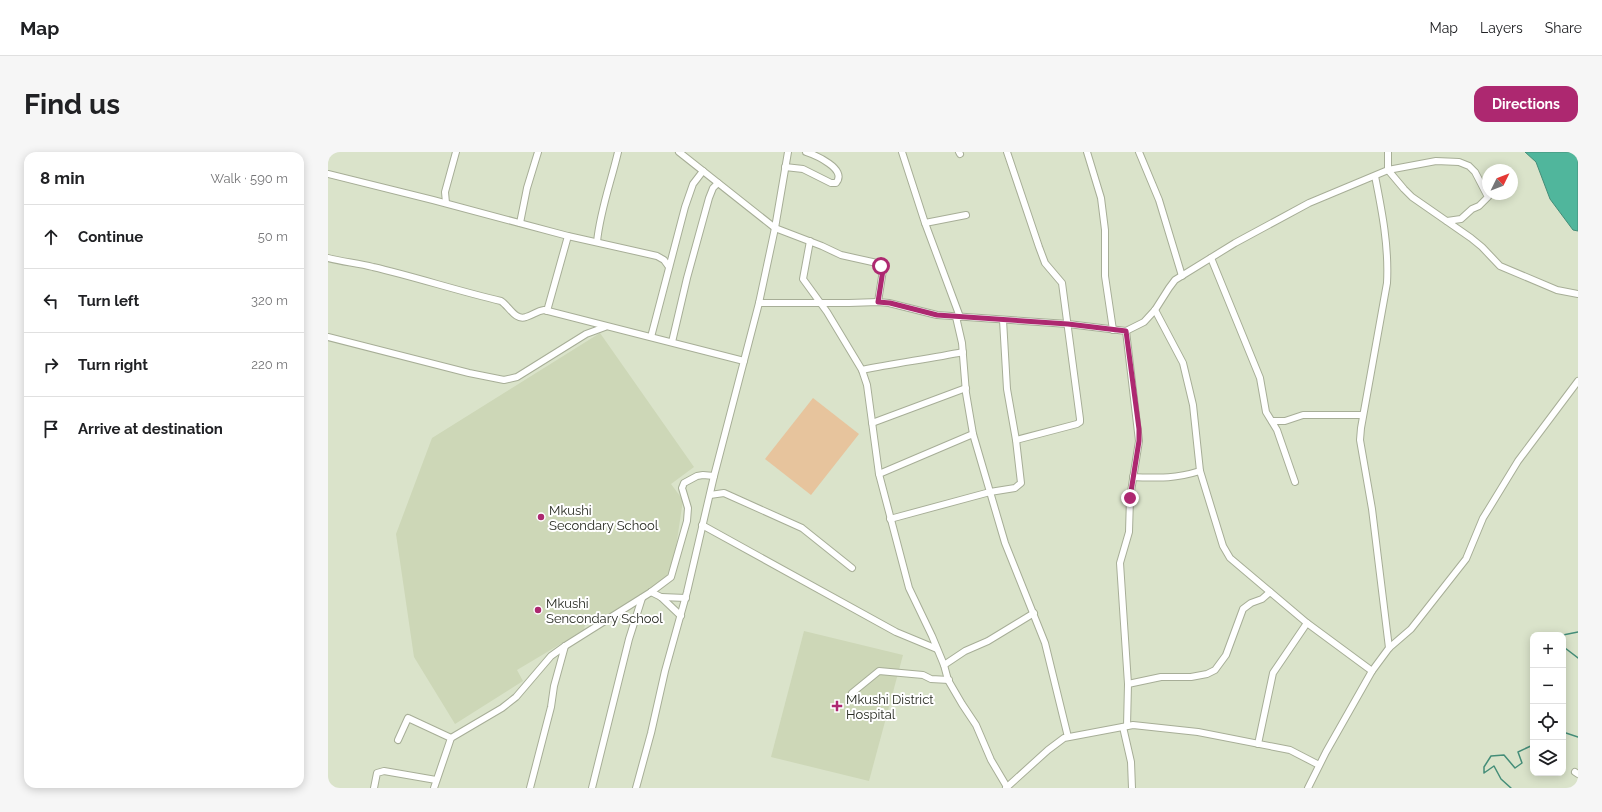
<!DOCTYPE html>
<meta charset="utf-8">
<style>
:root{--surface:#fff;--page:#f6f6f6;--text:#202124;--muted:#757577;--line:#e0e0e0;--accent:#ad2870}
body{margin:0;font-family:Raleway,sans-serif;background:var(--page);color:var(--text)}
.controls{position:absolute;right:12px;bottom:12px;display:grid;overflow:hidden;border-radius:8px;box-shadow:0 2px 10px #0003}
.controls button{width:36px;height:36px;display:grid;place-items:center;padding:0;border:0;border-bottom:1px solid var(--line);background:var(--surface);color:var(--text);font:20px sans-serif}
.compass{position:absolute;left:1154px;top:12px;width:36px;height:36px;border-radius:50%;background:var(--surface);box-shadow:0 2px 10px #0003;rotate:47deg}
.stop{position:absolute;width:12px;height:12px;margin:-9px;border:3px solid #ad2870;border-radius:50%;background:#fff}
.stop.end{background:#ad2870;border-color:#fff;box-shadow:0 1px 4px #0008}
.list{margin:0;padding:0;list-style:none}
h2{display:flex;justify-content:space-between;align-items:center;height:52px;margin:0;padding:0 16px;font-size:17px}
h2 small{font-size:13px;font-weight:400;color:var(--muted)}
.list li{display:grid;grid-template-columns:26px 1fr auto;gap:12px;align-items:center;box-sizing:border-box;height:64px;padding:0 16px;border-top:1px solid var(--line)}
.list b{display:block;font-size:15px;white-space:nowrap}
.list em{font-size:13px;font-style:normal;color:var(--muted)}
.icon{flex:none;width:22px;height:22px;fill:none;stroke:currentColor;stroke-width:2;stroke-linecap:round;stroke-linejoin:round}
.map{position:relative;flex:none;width:1250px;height:636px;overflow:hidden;border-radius:12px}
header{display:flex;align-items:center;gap:24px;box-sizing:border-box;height:56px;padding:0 20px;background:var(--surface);border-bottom:1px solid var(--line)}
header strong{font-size:19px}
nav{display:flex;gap:22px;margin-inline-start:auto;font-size:14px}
.intro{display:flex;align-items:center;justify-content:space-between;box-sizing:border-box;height:96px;padding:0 24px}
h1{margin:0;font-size:28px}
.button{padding:10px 18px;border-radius:12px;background:var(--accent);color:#fff;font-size:14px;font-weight:700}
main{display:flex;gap:24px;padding:0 24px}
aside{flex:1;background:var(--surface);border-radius:12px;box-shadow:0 2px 10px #0003}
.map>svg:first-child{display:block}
.built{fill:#cdd7b7}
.green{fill:#e7c49d}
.water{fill:#50b69c;stroke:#448d78}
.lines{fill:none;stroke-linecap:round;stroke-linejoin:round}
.stream{stroke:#448d78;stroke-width:1.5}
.minor-casing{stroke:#a7ae97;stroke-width:8}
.minor{stroke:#fff;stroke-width:6}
.route{stroke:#ad2870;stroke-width:5}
.poi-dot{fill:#ad2870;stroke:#fff;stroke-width:1.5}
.labels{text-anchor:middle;stroke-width:4;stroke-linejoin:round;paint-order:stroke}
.poi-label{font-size:13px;fill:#292c23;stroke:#fff;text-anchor:start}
</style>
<header>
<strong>Map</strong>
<nav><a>Map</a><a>Layers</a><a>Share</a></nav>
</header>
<div class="intro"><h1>Find us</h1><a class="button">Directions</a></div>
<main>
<aside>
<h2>8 min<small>Walk · 590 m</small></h2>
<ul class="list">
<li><svg class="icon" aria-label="ahead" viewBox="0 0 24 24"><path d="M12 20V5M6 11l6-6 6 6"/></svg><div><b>Continue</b></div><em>50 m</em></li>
<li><svg class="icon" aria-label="left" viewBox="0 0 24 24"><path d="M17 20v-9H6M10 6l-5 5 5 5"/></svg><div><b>Turn left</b></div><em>320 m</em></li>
<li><svg class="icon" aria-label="right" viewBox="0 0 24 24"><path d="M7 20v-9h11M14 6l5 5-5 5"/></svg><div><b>Turn right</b></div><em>220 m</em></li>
<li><svg class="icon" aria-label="arrive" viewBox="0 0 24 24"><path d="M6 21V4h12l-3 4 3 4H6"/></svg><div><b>Arrive at destination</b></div></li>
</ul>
</aside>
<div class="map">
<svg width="1250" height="636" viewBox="0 0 1250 636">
<rect width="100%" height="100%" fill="#dae3ca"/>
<!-- built -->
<g class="built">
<polygon points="272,181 366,315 343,332 355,348 347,402 338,426 267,472 261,467 258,468 256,478 189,518 195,529 127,572 86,505 68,382 104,286"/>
<polygon points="476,479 575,503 541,629 443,605"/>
</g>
<!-- green -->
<polygon class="green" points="485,246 531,282 483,343 437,307"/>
<!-- water -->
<polygon class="water" points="1197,0 1250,0 1250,79 1245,78 1222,47 1208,10"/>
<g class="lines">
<!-- stream -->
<g class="stream">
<polyline points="1250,480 1235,483 1237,496 1250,506"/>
<polyline points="1235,580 1250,585"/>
<polyline points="1183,636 1173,627 1166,614 1156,621 1156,615 1163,604 1176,603 1187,616 1194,611 1190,600 1205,593"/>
</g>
<!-- minor casing -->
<g class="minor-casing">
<g id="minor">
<polyline points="351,0 447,76 494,94 513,103 549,111 555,118 550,150"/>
<polyline points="574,0 597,71 632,165"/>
<polyline points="631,0 632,2"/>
<polyline points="679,0 711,95 717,111 734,131 752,267 752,270 749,272 688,288"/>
<polyline points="759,0 773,46 777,78 777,124 785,178"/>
<polyline points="811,0 831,48 854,124"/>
<polyline points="1060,0 1060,18 1076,37 1084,45 1143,86 1154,95 1172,114 1229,138 1250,142"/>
<path d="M457,15L475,17L503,31H508C520,17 487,3 478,0"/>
<polyline points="0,22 105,48 240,84 329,104 336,108 341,115"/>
<path d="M1047,24C1054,59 1061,95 1059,131L1033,276L1032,288L1044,357L1061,496"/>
<polyline points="118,51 117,40 128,0"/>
<polyline points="192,71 199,36 210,0"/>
<polyline points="597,71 638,63"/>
<polyline points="482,89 475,127 499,160 534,218 539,233 551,322 581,436 604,484 616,513 620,528 634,552 648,573 663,608 679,635"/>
<path d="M269,90C272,59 283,30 290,0"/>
<path d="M0,106C15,110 30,111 45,115C88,125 130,139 173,149C181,154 187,169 198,165C205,163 209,159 216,158L416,209"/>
<polyline points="883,106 932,226 938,260 949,278 967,330"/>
<polyline points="431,151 521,151 550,150 561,151 609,163 740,172 798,179 816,170 827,158 841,136 847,128 907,91 981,51 1060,18 1108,9 1131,10 1141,14 1147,20 1160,45 1151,54 1144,57 1133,67 1119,69"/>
<polyline points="827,158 855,211 865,253 872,319 895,394 902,406 979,471 1044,519"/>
<polyline points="219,159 240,84"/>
<polyline points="628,165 634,191 638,241 645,282 677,391 717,491 740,585"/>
<polyline points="798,179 811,289 802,346 801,380 792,411 800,532 799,574"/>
<polyline points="0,185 141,221 176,228 189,225 258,182 277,175"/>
<polyline points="323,185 357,55 365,32 375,19"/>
<polyline points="344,190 359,126 381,46 385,36 390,31"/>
<path d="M534,218C567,211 601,207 635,200"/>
<polyline points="944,269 957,269 975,263 1035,263"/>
<polyline points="544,271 638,236"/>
<polyline points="551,322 645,282"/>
<path d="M805,325C832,326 846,327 872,319"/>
<polyline points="382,343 396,341 474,376 524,416"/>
<polyline points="562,367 662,340 687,336 693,331 688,288 679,237 675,168"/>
<polyline points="374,373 568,480 609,497"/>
<polyline points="323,440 333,445 353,464"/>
<polyline points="333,445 358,446"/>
<polyline points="616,513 637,499 660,489 706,461"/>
<polyline points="800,532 833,525 863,525 879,522 887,518 898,503 915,457 923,451 934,447 942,440"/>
<polyline points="524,541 551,519 595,523 603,527 621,528"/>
<polyline points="795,575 803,610 804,636"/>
<polyline points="70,588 80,566 123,586"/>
<polyline points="930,592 945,521 979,471"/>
<polyline points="1247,620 1250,622"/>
<polyline points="46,636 49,621 56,619 108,628"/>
<polyline points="106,636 123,586 174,556 188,545 223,504 237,494 323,440 343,425 359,369 360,356 354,336 356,331 369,324 375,323 386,324"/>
<polyline points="202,636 223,555 226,534 237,494"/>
<polyline points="264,636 301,487 314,446"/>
<polyline points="308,636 323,581 337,519 359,440 386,324 431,151 447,76 460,0"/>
<polyline points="678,636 720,598 736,586 805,573 870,580 962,598 991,613"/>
<polyline points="980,636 998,600 1044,519 1061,496 1083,477 1138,407 1155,366 1160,358 1190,309 1250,229"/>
</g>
</g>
<!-- minor -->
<use href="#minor" class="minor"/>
</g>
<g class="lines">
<!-- route -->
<polyline class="route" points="553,114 555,118 550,150 562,151 609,163 740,172 798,179 811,277 811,289 802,346"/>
</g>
<!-- markers -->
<g class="poi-dot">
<circle cx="213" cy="365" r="4"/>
<circle cx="210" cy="458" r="4"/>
<path d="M507 548h4v4h4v4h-4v4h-4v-4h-4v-4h4z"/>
</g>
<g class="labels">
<!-- poi labels -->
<g class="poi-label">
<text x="221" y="363">Mkushi<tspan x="221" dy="15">Secondary School</tspan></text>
<text x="218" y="456">Mkushi<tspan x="218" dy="15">Sencondary School</tspan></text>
<text x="518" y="552">Mkushi District<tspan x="518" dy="15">Hospital</tspan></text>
</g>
</g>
</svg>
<div class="controls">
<button>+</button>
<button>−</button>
<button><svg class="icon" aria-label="locate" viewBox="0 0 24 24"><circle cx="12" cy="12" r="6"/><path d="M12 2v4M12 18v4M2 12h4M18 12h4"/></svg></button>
<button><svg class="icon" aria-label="layers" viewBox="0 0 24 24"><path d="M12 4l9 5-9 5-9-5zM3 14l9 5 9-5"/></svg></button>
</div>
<svg class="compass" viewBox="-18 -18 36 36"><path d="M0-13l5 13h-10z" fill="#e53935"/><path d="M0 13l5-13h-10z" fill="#757577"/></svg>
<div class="stop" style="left:553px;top:114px"></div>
<div class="stop end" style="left:802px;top:346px"></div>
</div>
</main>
